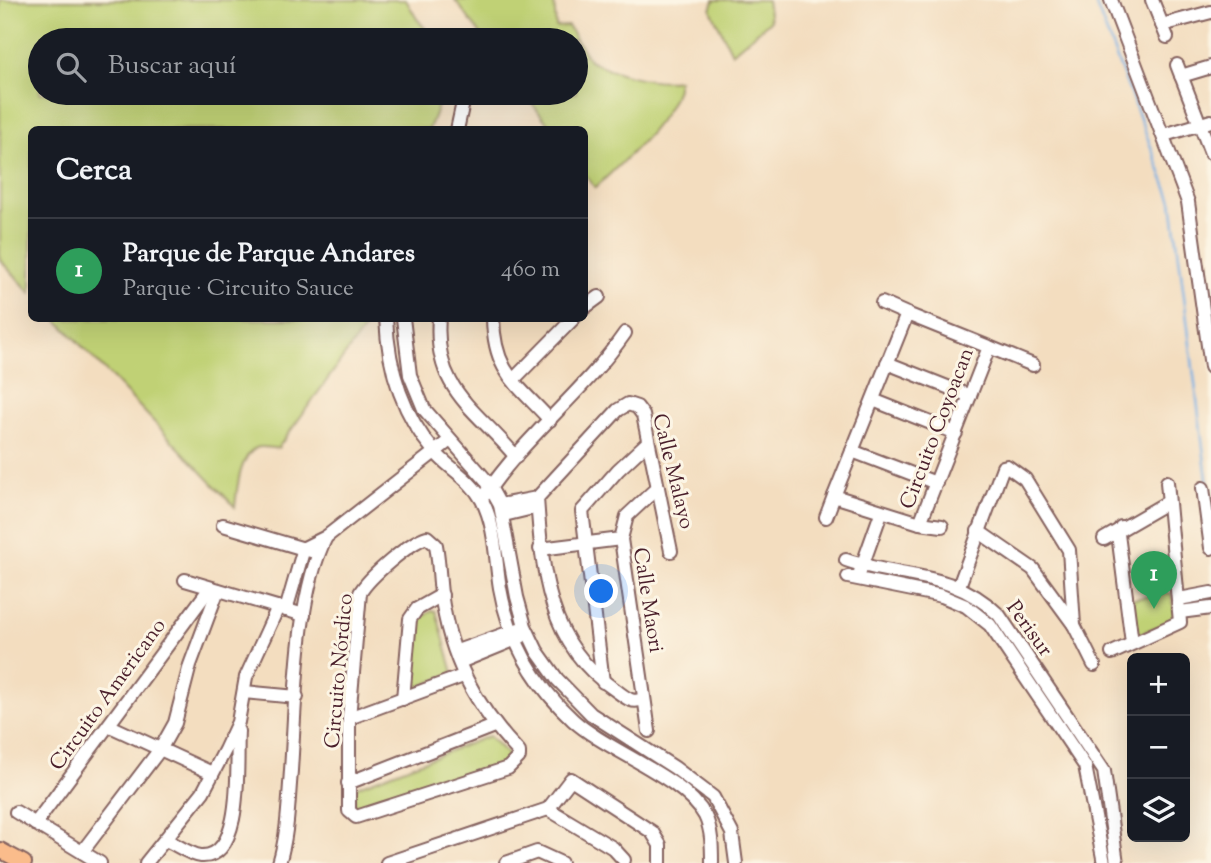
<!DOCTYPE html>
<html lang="es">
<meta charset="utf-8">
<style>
:root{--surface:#171b24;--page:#242831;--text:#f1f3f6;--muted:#9ea1a6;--line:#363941;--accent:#d690ce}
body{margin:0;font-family:"Sorts Mill Goudy",serif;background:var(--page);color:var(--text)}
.controls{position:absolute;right:21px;bottom:21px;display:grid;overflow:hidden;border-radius:10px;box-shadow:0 7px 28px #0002}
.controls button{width:63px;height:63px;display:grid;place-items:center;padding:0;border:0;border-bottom:2px solid var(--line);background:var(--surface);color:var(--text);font:35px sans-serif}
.you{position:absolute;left:602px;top:592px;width:24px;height:24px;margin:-18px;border:5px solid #fff;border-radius:50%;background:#1a73e8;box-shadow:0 0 0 10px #1a73e833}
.badge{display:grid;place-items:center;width:46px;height:46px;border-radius:50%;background:var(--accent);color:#fff;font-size:23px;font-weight:700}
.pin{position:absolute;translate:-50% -58px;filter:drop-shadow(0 2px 4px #0008)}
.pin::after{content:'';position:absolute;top:37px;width:24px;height:21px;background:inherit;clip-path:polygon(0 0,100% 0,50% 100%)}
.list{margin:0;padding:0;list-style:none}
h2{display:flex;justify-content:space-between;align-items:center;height:91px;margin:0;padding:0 28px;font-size:30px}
h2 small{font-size:23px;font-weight:400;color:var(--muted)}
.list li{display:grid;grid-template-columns:46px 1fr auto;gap:21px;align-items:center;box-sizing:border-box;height:105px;padding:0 28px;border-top:2px solid var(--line)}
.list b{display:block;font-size:26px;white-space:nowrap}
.list p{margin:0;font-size:23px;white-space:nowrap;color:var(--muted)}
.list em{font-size:23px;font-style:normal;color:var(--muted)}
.icon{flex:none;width:38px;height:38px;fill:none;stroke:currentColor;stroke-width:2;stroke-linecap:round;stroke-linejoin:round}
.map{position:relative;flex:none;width:1211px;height:863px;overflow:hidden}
.search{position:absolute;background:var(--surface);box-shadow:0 7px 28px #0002;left:28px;top:28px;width:560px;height:77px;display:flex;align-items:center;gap:18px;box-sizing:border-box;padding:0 24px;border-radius:38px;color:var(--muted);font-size:26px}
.panel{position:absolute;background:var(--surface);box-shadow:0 7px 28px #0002;left:28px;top:126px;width:560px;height:196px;border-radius:10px}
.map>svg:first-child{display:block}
.green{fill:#c0d174;stroke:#857850;stroke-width:2}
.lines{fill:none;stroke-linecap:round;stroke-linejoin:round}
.stream{stroke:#73ade3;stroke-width:2.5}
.minor-casing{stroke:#85625f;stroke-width:16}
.major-casing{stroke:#85625f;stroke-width:18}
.minor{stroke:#fff;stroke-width:12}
.major{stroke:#fabc8b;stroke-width:14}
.labels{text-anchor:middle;stroke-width:6;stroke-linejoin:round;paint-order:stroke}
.street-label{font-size:21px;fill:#4a1f2b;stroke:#fcf5e5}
</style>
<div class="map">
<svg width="1211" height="863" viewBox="0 0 1211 863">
<rect width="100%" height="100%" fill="#fcf5e5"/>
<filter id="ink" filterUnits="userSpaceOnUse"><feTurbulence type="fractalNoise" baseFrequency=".0143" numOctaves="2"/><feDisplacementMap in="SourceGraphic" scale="14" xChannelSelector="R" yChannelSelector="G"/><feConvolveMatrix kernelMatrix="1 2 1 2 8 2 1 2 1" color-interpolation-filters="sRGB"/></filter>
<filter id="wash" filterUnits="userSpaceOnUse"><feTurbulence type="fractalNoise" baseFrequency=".00686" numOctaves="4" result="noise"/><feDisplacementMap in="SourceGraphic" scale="28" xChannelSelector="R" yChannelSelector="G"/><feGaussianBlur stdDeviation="1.57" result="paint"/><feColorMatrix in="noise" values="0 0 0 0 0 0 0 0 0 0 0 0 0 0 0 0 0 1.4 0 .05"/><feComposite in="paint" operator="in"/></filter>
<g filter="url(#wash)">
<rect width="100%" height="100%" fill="#f3ddbf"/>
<!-- green -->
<g class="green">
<polygon points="0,0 406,0 417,19 435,40 40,40 40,93 449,93 438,106 429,129 32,130 31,293 0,260"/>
<path d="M455,0H554L556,27L568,26L589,60C613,73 652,84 678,80C677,115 620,164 595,188L585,174L584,130L552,129L524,93H576V40H485Z"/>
<polygon points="714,0 767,0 770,21 732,53 711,10"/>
<path d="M56,319H371L278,448C271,449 262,445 256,448C239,457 237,490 235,507Z"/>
<polygon points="1171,593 1176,619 1137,635 1132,599"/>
<polygon points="432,610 436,611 453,673 412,690 408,688 413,624"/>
<polygon points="489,736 510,757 509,763 355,814 354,789 361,785"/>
</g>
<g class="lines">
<!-- stream -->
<polyline class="stream" points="1094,0 1172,201 1208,487"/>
</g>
</g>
<g filter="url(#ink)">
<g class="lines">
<!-- minor casing -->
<g class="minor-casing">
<g id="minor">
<polyline points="1111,0 1188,202 1211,367"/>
<polyline points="1152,0 1167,37"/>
<polyline points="1162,25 1211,12"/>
<polyline points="1177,65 1211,153"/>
<polyline points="1181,76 1211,67"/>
<polyline points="457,130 465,93"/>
<polyline points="1164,135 1211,121"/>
<polyline points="882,303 907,314"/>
<polyline points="584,308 599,297"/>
<polygon points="907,314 989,347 920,523 834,496"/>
<path d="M386,318C388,366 402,414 434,451C448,468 471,479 482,500C496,527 495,558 500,588C509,640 534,684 573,720C607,751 684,777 705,816C712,830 712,848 712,863"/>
<polyline points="403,318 410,375 424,409 486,480 500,505 517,597 525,626 537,651 557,679 591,714 675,768 713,797 732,833 736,863"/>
<path d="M439,318C433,391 477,409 516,457"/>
<path d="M493,318C494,372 516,383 550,420"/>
<polyline points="989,347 1033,365"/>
<polyline points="887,363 970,396"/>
<polyline points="513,380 574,318"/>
<polyline points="873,400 956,433"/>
<polyline points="852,451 936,483"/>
<polyline points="1203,488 1211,548"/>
<path d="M486,494C526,435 584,392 625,333"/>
<polyline points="500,505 537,498"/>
<polyline points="504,515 537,507"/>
<polyline points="826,517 834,496"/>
<polyline points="920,523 942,526"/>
<polyline points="223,525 311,551"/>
<polyline points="1121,527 1118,534 1132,643"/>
<polyline points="978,531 1033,569 1074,625"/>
<path d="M427,537L436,545C439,561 439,577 441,593C450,658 475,706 519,752V757L508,768L356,817L349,811V718L360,593C369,577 410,542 427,537Z"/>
<polyline points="1104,539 1168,502"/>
<polyline points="304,548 326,537 450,440"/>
<polyline points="540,549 621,539"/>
<path d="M846,560C904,580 951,569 999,615L1104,771L1117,863"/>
<polyline points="860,572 881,513"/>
<polyline points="848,577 942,596 966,606 990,625 1085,766 1104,863"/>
<polyline points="185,580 304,615"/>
<polyline points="959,586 1003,467 1007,466 1025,479 1069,550 1074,625 1094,665"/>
<polyline points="1179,599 1211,593"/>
<polyline points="286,610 304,548"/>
<polyline points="1180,612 1211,608"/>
<polyline points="457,651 519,629"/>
<polyline points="1112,653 1180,622 1167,482"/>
<polyline points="460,662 521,637"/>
<polyline points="603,682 582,511 618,470 647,443"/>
<polyline points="244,692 297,697"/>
<polyline points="403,699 410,619 417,609 442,595"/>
<path d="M642,699C632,705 623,695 614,689C548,645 542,571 537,498L618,410L628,404L637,407L643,415L671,551"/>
<polyline points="349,718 463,676"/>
<polyline points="110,726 212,773"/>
<polyline points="649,731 621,539 627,516 658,487"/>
<polyline points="348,783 494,726"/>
<polyline points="548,809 613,848 624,860"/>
<polyline points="16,812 100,863"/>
<polyline points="35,824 210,588"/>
<path d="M166,840C177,845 190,855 201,856C245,859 236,759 238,731"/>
<polyline points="82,852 161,748 175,723 190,665 218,590"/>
<polyline points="146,863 203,792 225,750 238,722 246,677 278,607"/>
<path d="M279,863C287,837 288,811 290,784C296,712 294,600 326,537"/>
<polyline points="387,863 548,809 571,779 652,832 660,845 660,863"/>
<polyline points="506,863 537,852 561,863"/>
</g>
</g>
<!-- major casing -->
<g class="major-casing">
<polyline id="major" points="0,850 24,863"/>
</g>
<!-- minor -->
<use href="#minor" class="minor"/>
<!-- major -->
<use href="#major" class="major"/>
</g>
</g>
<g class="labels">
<!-- street labels -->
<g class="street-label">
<text transform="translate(936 428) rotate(-69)" y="7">Circuito Coyoacan</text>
<text transform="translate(674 471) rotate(76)" y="7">Calle Malayo</text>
<text transform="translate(649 600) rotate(81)" y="7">Calle Maori</text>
<text transform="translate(1030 628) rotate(54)" y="7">Perisur</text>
<text transform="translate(338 671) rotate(-85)" y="7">Circuito Nórdico</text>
<text transform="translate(107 694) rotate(-54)" y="7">Circuito Americano</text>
</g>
</g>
</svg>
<div class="controls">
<button>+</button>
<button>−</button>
<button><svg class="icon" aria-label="layers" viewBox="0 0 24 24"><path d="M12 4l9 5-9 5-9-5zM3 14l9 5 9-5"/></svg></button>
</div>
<div class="you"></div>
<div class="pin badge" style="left:1154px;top:609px;background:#2e9e5b">1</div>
<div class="search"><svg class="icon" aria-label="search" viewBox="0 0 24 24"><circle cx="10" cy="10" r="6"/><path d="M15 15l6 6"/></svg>Buscar aquí</div>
<section class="panel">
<h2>Cerca<small></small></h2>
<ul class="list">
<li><span class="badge" style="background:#2e9e5b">1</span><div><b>Parque de Parque Andares</b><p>Parque · Circuito Sauce</p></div><em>460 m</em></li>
</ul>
</section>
</div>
